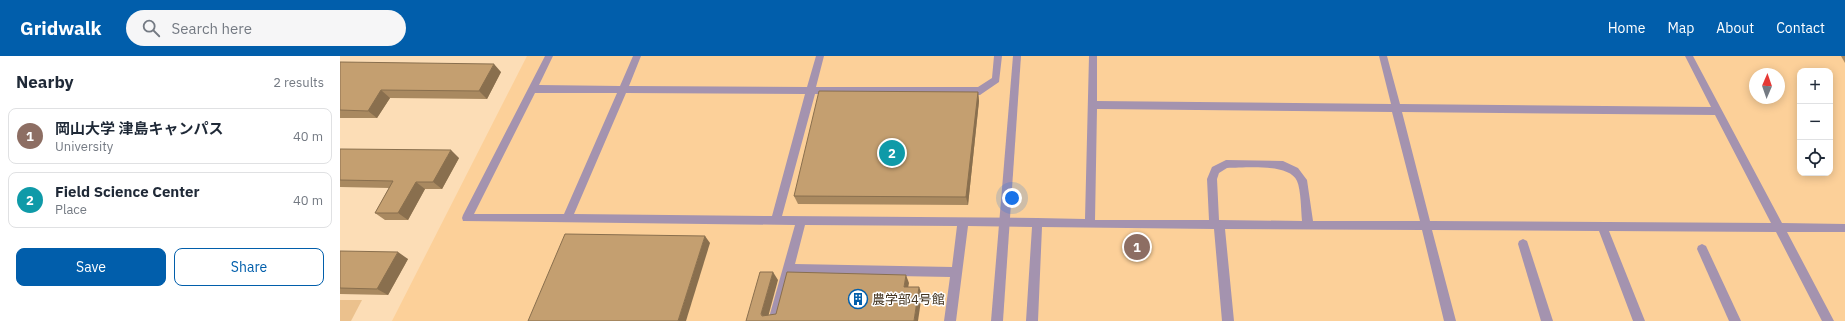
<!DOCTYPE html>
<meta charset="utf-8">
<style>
:root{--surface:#fff;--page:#f6f6f7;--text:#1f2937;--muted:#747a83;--line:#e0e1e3;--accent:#015eab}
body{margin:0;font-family:"IBM Plex Sans","Noto Sans JP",sans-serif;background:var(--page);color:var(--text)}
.controls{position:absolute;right:12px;top:12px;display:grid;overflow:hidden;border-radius:8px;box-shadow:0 2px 10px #0003}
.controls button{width:36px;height:36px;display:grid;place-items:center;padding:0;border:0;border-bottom:1px solid var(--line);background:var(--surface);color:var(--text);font:20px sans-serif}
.compass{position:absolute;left:1409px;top:12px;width:36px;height:36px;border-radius:50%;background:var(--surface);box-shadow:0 2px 10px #0003;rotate:2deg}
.you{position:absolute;left:672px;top:142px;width:14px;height:14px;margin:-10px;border:3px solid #fff;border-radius:50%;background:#1a73e8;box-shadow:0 0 0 6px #1a73e833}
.badge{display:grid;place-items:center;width:26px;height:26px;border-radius:50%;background:var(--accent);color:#fff;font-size:13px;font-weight:700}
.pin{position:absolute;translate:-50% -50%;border:2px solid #fff;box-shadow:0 1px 4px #0006}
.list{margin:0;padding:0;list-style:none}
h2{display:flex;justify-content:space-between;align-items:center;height:52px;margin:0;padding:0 16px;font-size:17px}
h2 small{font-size:13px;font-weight:400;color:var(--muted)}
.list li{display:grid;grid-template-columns:26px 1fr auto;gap:12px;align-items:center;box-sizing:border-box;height:56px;margin:0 8px 8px;padding:0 8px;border:1px solid var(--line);border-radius:8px}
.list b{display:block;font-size:15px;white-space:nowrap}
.list p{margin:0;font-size:13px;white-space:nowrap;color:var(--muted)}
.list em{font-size:13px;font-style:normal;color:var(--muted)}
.actions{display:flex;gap:8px;padding:12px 16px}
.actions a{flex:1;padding:9px 0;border:1px solid var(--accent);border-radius:8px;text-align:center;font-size:14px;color:var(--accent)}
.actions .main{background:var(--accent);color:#fff}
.icon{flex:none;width:22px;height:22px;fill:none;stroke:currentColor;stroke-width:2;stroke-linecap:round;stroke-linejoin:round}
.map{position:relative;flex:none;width:1505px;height:265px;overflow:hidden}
header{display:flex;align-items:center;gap:24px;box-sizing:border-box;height:56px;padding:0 20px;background:var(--accent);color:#fff}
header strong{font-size:19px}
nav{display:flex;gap:22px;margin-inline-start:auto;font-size:14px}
.search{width:280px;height:36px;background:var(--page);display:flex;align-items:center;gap:10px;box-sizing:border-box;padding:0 14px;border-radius:22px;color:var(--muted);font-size:15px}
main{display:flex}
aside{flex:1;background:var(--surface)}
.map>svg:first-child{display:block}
.built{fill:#fcd099;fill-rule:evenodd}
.green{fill:#ebc18d}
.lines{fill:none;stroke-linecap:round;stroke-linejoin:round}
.lane{fill:#a493af;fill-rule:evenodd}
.street{fill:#a493af;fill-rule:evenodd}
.wall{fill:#a98960}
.shaded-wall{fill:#896f4e}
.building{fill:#c49f70;stroke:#896f4e}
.labels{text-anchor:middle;stroke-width:3;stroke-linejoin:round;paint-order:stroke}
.poi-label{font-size:13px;fill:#443521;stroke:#fff;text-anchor:start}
</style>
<header>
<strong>Gridwalk</strong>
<div class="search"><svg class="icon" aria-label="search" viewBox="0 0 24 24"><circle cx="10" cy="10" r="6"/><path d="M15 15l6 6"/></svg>Search here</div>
<nav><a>Home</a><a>Map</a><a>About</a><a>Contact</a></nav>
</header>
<main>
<aside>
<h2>Nearby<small>2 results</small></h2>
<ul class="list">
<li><span class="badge" style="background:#8d6e63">1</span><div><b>岡山大学 津島キャンパス</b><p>University</p></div><em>40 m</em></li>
<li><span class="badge" style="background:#0f9aa8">2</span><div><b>Field Science Center</b><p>Place</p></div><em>40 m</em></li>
</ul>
<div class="actions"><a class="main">Save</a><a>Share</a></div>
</aside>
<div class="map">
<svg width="1505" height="265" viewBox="0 0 1505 265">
<rect width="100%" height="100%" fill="#fcddb6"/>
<!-- built -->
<path class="built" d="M187,0H1505V265H52ZM1460,15H1490V117H1460ZM1415,18H1439V42H1415Z"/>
<!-- green -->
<polygon class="green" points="0,244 22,244 11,265 0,265"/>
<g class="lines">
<!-- lane -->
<g class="lane">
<path d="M205,0H213L199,29L280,30L293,0H301L289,30L467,31L476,0H484L476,31H638L652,22L654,0H662L659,26L640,39L475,38L442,160L697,162L745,163L749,0H757V45L1051,48L1039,0H1047L1060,48L1371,51L1345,0H1353L1442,167L1505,168V176H1447L1494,265H1482L1436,176L1269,175L1305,265H1293L1259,175L1092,174L1116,265H1104L1082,174L885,173L894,265H882L874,173L702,171L698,265H686L692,171L628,170L616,265H604L610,221L452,218L440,265H428L455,169L123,165L122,162L123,159ZM195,37H277L224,158H134ZM286,37L465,38L432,160L234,158ZM757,53L1052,56L1080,165H973L967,124L958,112L943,105L886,104L872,111L867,123L869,164H755ZM1062,56L1375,59L1431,167L1090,165ZM887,112C905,112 949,107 957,125C961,134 961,154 962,165L879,164L877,123L879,117ZM465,169L617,170L612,211L455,208Z"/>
<polygon points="1183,183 1187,185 1188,188 1213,265 1201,265 1178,188 1179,185"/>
<polygon points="1362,188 1366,190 1401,265 1389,265 1357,193 1358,190"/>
</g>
<!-- street -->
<polygon class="street" points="673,0 681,0 663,265 651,265"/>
</g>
<!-- wall -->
<g class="wall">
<polygon points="1501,0 1505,0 1505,7"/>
<polygon points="0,6 161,16 147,43 50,42 37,62 0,62"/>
<polygon points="638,36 639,45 628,149 458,148 454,140"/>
<polygon points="0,93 119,102 102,133 85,133 68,164 45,164 35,157 49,132 0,131"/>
<polygon points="0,195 68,203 48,239 0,238"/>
</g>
<!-- shaded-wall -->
<g class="shaded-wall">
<polygon points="154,8 161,16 147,43 139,35"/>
<polygon points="41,34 50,42 37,62 28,55"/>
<polygon points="638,36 639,45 628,149 626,141"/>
<polygon points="111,94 119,102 102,133 93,126"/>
<polygon points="76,126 85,133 68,164 58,157"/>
<polygon points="365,180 370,187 346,265 338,265"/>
<polygon points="58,196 68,203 48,239 37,233"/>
<polygon points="433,216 438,224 427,265 421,258"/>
<polygon points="566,219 569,227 567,238 564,231"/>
<polygon points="579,231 582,238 578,265 574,265"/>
</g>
<!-- building -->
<g class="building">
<polygon points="0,6 154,8 139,35 41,34 28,55 0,54"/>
<polygon points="479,35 638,36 626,141 454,140"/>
<polygon points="0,93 111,94 93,126 76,126 58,157 35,157 53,125 0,124"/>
<polygon points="225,178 365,180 338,265 188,265"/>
<polygon points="0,195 58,196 37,233 0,232"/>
<polygon points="420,216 433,216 421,258 422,260 436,258 447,216 566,219 564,231 579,231 574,265 406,265"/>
</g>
<!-- icons -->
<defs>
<g id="building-ring" transform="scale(1)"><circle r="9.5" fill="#fff" stroke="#015eab" stroke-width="1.5"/><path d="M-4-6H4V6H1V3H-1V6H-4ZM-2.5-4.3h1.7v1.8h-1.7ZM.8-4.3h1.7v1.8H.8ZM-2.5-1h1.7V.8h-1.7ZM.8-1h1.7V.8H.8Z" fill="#015eab"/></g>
</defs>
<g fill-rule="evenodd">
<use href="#building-ring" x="518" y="243"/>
</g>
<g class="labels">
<!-- poi labels -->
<g class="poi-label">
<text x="532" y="248">農学部4号館</text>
</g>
</g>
</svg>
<div class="controls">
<button>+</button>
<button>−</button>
<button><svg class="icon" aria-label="locate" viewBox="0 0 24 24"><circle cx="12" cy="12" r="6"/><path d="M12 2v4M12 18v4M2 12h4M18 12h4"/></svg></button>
</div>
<svg class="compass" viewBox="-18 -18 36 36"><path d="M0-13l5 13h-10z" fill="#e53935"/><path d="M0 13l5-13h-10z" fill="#747a83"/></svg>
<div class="you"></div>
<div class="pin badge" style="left:797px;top:191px;background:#8d6e63">1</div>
<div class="pin badge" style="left:552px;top:97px;background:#0f9aa8">2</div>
</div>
</main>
